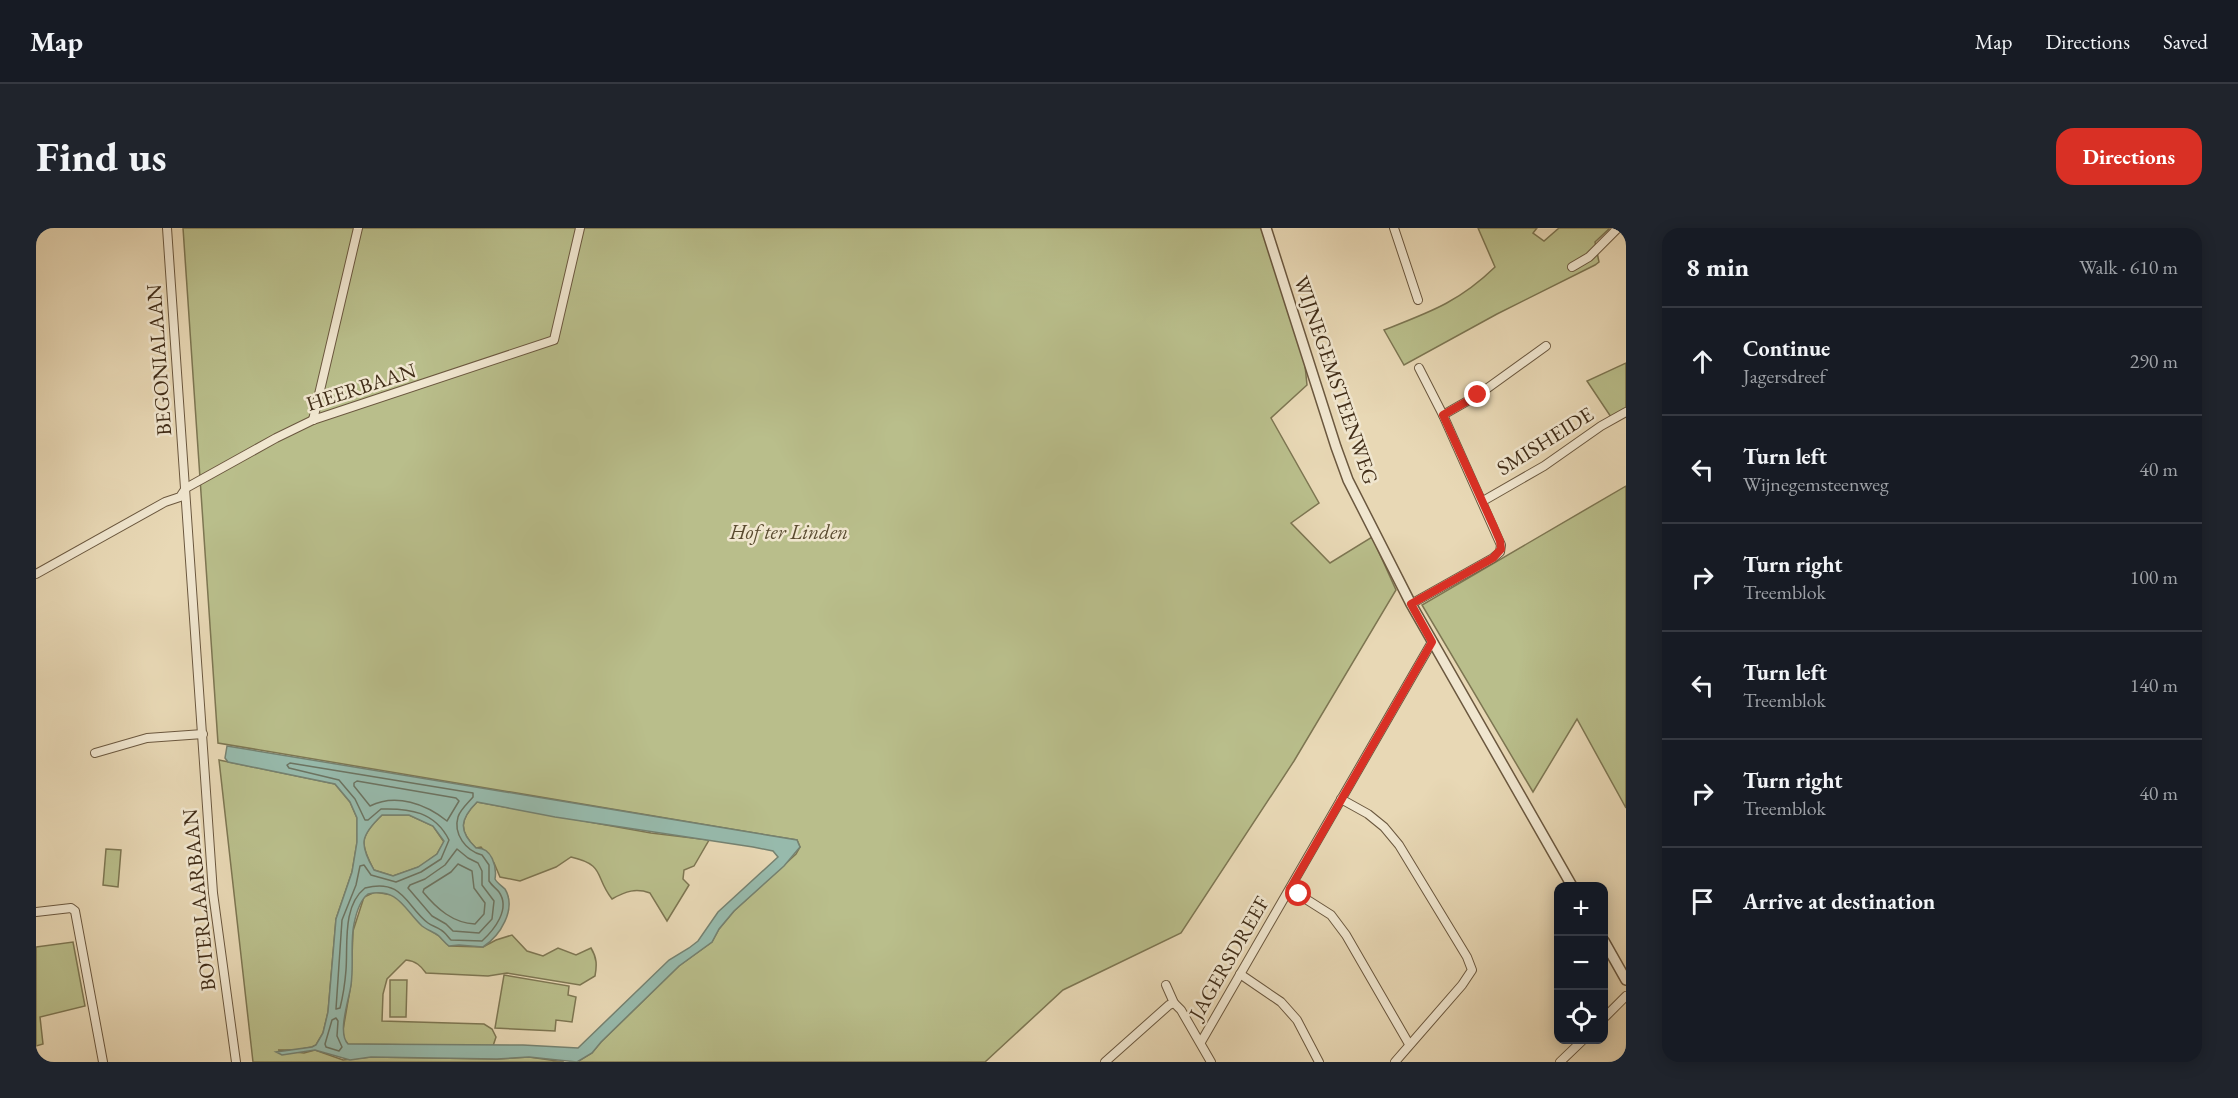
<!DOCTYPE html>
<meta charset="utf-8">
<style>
:root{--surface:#171b24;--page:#20242c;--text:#f1f3f6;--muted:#9ea1a6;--line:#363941;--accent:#d93025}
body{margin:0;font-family:"EB Garamond",serif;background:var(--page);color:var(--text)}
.controls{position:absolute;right:18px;bottom:18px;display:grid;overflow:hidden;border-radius:12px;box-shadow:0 3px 15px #0003}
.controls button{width:54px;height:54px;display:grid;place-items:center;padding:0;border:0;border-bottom:2px solid var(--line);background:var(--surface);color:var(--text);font:30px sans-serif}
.stop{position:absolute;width:18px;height:18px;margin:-14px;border:4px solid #d93025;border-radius:50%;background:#fff}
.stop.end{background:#d93025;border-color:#fff;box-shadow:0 2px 6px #0008}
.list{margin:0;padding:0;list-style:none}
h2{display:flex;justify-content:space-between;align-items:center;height:78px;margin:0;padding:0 24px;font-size:26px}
h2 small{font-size:20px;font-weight:400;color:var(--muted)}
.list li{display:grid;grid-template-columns:39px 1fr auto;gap:18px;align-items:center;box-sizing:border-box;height:108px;padding:0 24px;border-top:2px solid var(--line)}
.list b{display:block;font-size:22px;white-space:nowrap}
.list p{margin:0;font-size:20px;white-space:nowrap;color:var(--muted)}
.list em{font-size:20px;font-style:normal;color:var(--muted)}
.icon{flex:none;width:33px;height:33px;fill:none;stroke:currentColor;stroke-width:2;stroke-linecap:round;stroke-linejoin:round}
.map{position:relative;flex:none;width:1590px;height:834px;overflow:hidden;border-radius:18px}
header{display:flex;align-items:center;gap:36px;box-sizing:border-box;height:84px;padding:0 30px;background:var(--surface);border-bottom:2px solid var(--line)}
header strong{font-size:28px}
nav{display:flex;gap:33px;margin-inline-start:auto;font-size:21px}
.intro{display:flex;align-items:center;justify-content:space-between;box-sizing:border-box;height:144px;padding:0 36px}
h1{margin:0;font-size:42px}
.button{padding:15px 27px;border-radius:18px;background:var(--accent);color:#fff;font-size:21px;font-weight:700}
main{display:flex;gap:36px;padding:0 36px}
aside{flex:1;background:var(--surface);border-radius:18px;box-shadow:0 3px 15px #0003}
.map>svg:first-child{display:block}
.green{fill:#b9be8b;stroke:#7d7652;stroke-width:1.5}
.water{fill:#97baac;stroke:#758271;stroke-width:1.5;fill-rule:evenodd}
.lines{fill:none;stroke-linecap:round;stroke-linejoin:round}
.shore{stroke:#6c7462;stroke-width:1.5}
.minor-casing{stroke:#6b583f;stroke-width:10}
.tertiary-casing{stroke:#6b583f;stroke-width:12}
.minor{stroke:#f0e6cf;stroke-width:8}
.tertiary{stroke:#f0e6cf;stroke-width:9}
.route{stroke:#d93025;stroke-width:8}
.labels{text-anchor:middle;stroke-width:5;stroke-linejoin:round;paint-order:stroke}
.street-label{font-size:21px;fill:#412d18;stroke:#f0e6cf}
.park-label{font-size:21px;font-style:italic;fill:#594a2f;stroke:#f0e6cf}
</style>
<header>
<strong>Map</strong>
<nav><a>Map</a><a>Directions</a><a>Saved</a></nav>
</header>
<div class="intro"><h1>Find us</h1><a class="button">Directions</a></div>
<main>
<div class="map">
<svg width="1590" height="834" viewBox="0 0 1590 834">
<rect width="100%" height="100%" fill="#e8d8b5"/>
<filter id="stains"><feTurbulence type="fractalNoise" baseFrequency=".00333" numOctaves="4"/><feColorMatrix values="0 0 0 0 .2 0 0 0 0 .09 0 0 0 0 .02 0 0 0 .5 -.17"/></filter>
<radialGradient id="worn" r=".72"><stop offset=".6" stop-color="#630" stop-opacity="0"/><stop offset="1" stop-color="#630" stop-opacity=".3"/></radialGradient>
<!-- green -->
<g class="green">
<polygon points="147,0 1227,0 1268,128 1271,157 1235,190 1283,275 1255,295 1294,335 1336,309 1360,362 1258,533 1145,705 1027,762 949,834 541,834 556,825 565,814 643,738 676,714 683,701 698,683 760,626 764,619 761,612 182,515"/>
<path d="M1442,0H1501L1497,5L1508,13L1523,0H1574L1559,14L1563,34L1559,37L1461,86L1368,137L1348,102C1394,84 1423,74 1459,39Z"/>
<polygon points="1590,135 1590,181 1575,189 1551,153"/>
<polygon points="1590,258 1590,580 1541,491 1497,564 1386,377"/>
<polygon points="183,532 299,556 314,574 321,590 321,614 316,644 300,691 292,784 287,805 280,817 276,819 260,822 242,822 268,825 279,822 307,832 335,829 461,831 493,829 528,834 217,834"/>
<path d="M441,574L615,605L673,612L658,638L648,642L647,651L653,657L631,693L614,665C600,660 590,663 576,671C558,648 570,637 535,629L520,639L484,653L464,649L458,635L445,619L440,620C422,603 424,591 441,574Z"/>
<path d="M346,587H373L397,598L408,614L401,626L383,639L357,648L338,642C323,615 324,608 346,587Z"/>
<polygon points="70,621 85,622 82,659 67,657"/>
<path d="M339,664L356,667L363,671L387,698L402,707L413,718L447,719L460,712L476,707L491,723L507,728L522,720L540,727L555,720C561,730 561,737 559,748L544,757L471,745L452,748L390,745C385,738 380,733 370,732L351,751L347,766L346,793L448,796L456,801L460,809L457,818L312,816L308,811L307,802L315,756L317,703L328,669Z"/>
<polygon points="37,714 49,778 4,789 7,816 0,818 0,719"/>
<polygon points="468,747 533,758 532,767 540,769 536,794 520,792 519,803 459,800"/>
<polygon points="354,752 371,752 370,789 354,789"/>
</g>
<!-- water -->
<path class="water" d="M191,518L761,612L764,619L748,638L698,683L683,701L676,714L643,738L565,814L556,825L541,834L493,829L461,831L335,829L314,832L279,822L246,827L240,824L276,819L280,817L287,805L292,784L300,691L316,644L321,614V590L314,574L299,556L192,534L189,530ZM441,574L519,589L717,619L737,623L742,629L682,684L662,713L653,720L633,732L542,820L487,817L312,816C301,805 313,772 315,757C318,737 314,715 318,696C320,686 324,672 332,666C362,659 368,681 386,698C391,702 398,704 403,708C406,711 409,715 413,718L423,717L447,719C464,708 481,681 469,661C466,658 461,655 459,651C461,639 456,619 440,620C422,603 424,591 441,574ZM346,587H373L397,598L408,613L401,626L382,639L357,648L338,642C323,616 324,608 346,587Z"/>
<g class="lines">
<!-- shore -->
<g class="shore">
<path d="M254,535L437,565V569C432,575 424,582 422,589C417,606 430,623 446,627L453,637V653C456,658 460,660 463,664C475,681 458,702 446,713L415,712C412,709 409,704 405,702C401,699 396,698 392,695C370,678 367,650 329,660C306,678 312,717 310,742C309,755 307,768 304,780L300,781L306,692L320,657L324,638L328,637L335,647L360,654L385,644L405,631L413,612C399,584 374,580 345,581L332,592H329L319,571L303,552L253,540L251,537Z"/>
<path d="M321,553L420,570L423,573L411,593C390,576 360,565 334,578L318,558V555Z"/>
<polygon points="421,621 432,630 442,635 446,643 446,657 458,673 456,691 443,705 417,703 410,696 396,688 372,660 374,657 389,651 409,637"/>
<path d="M422,636L436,643L438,660L449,675L448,686L439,696C417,695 401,681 387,664L388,661L415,644Z"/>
<polygon points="300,790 302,793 301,808 306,819 303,823 290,819 289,816 296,792"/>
</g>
<!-- minor casing -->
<g class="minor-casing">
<g id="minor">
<polyline points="131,0 177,665 200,834"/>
<polyline points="1358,0 1382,72"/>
<polyline points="1536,39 1553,29 1582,0"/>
<polyline points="1407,187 1442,167 1510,118"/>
<polyline points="277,192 322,0"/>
<polyline points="1447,273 1508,238 1565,198 1590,184"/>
<polyline points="0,346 129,274 144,269 150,260 240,210 277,192 518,112 544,0"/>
<polyline points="1375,376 1457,330 1464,324 1465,317 1407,187 1383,140"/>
<polyline points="59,525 111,510 167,506"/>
<polyline points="1305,571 1332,586 1348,599 1363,617 1431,729 1436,742 1426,757 1359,834"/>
<polyline points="1254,661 1295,687 1310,707 1373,816"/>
<polyline points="0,684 35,680 39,683 67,834"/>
<polyline points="1204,746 1245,774 1261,792 1283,834"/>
<polyline points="1130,757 1138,775"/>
<polyline points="1568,790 1590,768"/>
<polyline points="1165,814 1396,414"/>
<polyline points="1069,834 1133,777 1138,775 1145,782 1175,834"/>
<polyline points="1524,834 1547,812"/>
</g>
</g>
<!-- tertiary casing -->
<g class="tertiary-casing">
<g id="tertiary">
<polyline points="1230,0 1300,219 1312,252 1375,376 1536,658"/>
<polyline points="1568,713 1590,752"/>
</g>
</g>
<!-- minor -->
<use href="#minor" class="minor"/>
<!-- tertiary -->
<use href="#tertiary" class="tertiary"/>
</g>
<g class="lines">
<!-- route -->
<polyline class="route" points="1263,666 1254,661 1396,414 1375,376 1457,330 1465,321 1464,313 1458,299 1407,187 1442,167"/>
</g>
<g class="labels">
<!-- street labels -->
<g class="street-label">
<text transform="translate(123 132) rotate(-94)" y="7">BEGONIALAAN</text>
<text transform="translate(1300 152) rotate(71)" y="7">WIJNEGEMSTEENWEG</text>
<text transform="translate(325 159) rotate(-18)" y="7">HEERBAAN</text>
<text transform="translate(1509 213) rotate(-32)" y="7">SMISHEIDE</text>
<text transform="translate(163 672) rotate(-96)" y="7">BOTERLAARBAAN</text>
<text transform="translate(1193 730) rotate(-60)" y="7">JAGERSDREEF</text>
</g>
<!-- park labels -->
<g class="park-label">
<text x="753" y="311">Hof ter Linden</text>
</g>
</g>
<rect width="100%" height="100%" filter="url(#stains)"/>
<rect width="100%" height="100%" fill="url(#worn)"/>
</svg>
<div class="controls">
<button>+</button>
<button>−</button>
<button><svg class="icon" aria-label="locate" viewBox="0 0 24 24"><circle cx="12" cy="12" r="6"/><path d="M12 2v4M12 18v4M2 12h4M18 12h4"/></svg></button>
</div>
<div class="stop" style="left:1263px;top:666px"></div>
<div class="stop end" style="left:1442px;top:167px"></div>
</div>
<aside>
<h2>8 min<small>Walk · 610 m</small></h2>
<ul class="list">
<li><svg class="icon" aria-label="ahead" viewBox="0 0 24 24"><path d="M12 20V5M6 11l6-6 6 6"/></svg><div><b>Continue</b><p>Jagersdreef</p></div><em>290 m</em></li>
<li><svg class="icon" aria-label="left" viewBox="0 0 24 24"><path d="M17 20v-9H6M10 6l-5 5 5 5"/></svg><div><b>Turn left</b><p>Wijnegemsteenweg</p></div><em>40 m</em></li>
<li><svg class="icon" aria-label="right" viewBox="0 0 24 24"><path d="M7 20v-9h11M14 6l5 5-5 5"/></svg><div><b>Turn right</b><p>Treemblok</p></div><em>100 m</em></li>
<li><svg class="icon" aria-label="left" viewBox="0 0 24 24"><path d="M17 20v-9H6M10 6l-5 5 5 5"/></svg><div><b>Turn left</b><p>Treemblok</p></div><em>140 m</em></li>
<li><svg class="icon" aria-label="right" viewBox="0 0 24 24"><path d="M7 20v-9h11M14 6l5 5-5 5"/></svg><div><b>Turn right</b><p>Treemblok</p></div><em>40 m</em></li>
<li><svg class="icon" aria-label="arrive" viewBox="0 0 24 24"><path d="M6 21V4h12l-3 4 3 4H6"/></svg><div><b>Arrive at destination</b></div></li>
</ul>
</aside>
</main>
